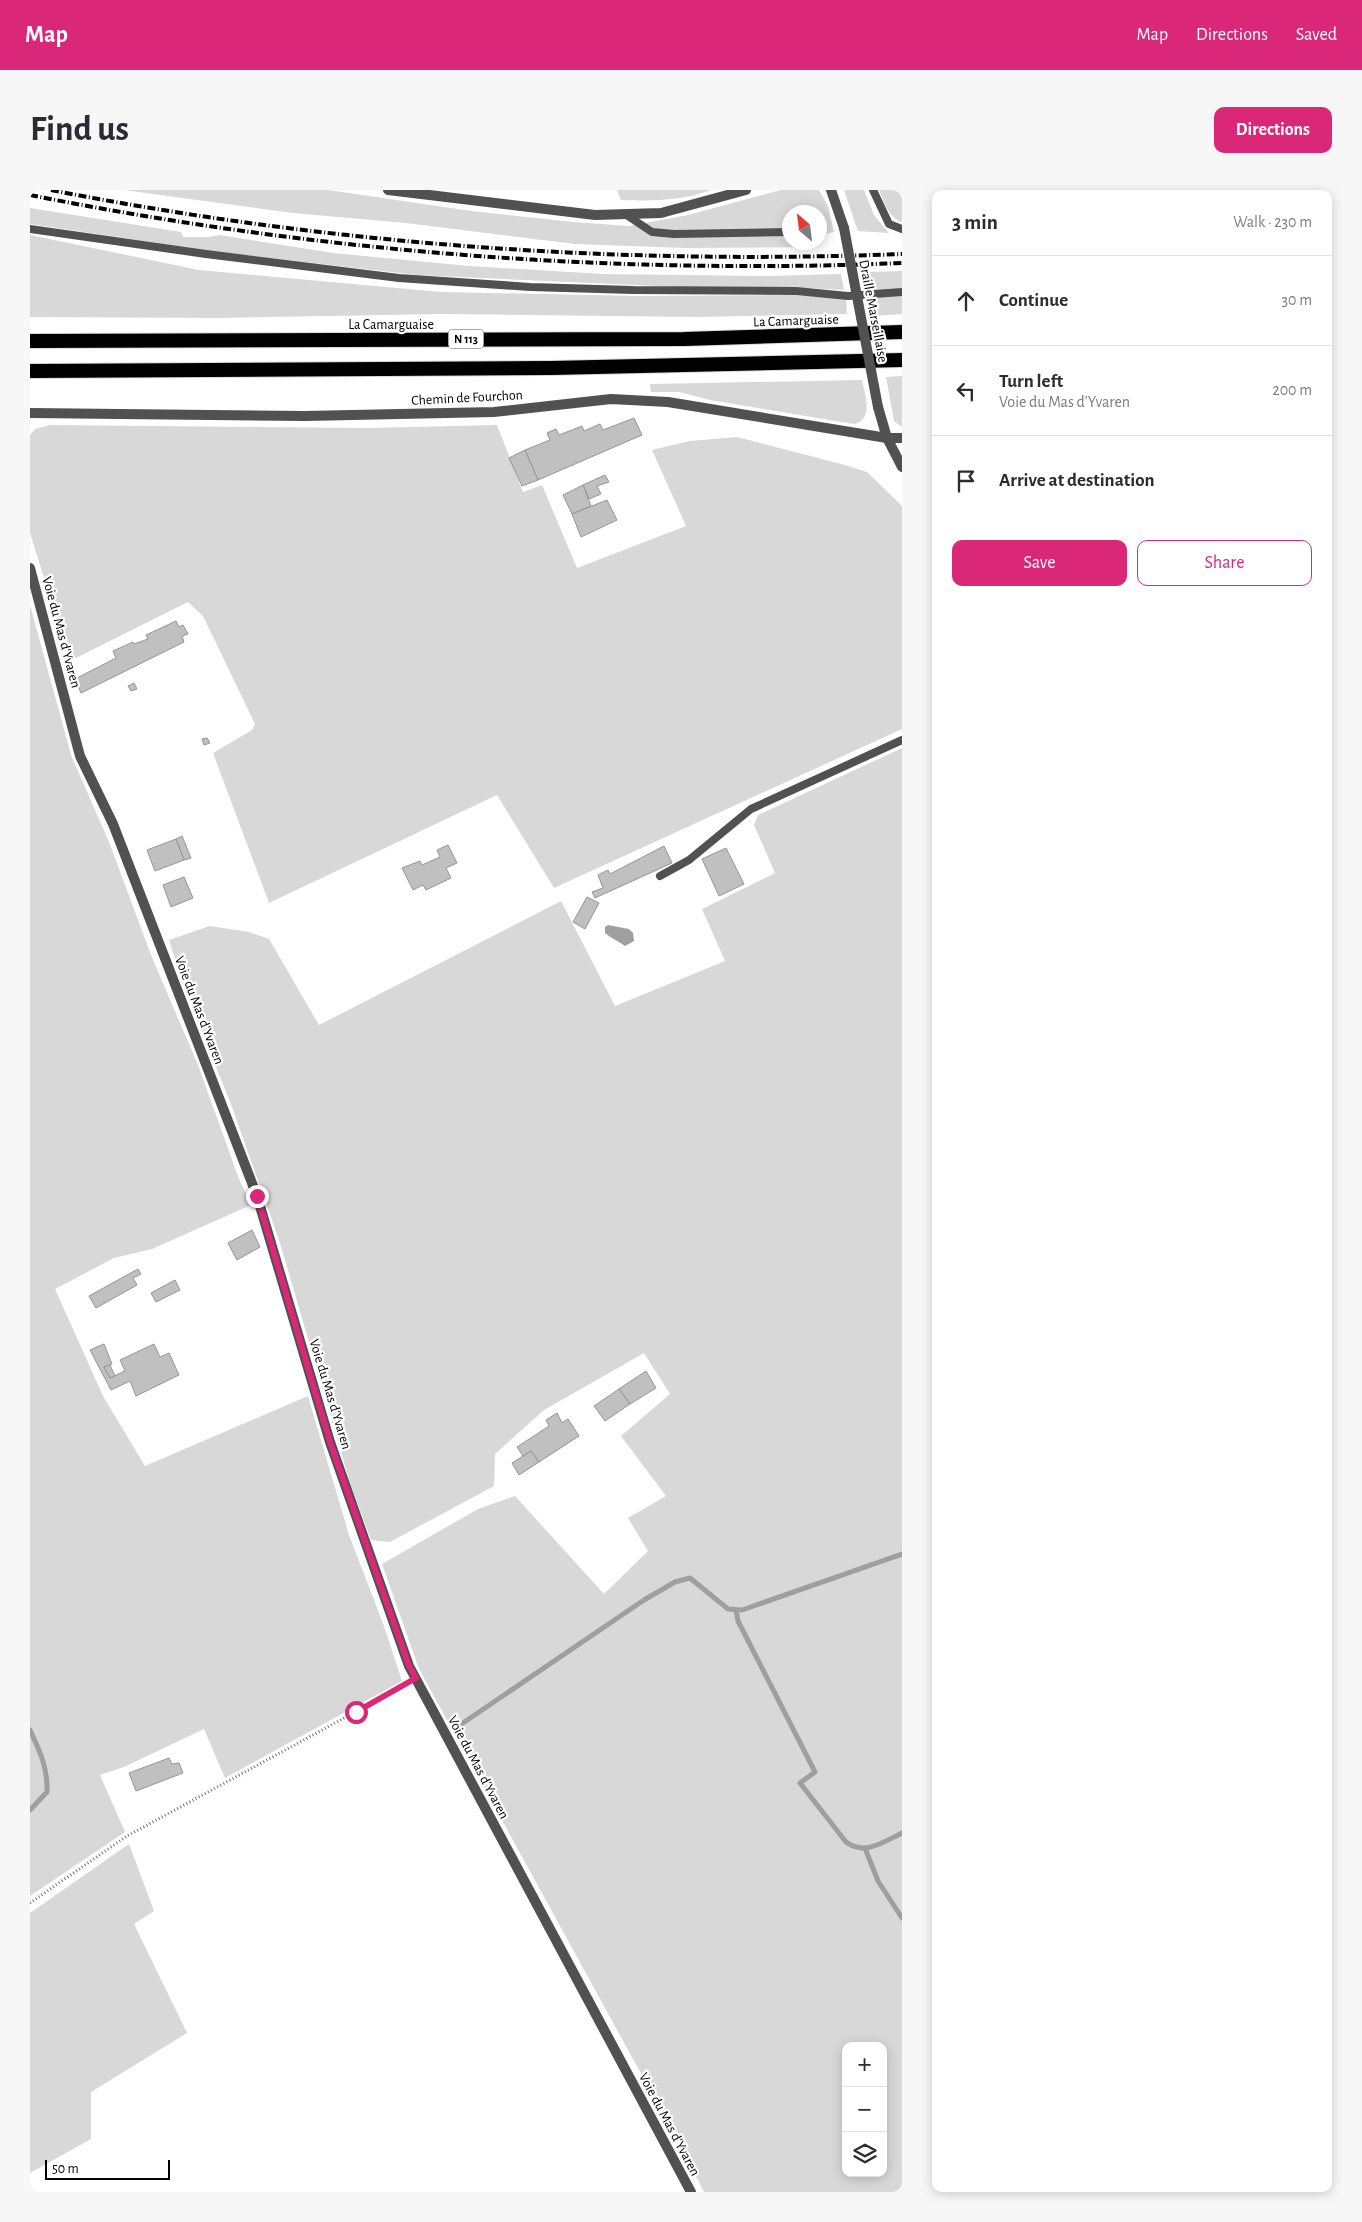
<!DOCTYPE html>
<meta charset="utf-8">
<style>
:root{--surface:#fff;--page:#f7f7f7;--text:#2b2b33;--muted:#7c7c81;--line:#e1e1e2;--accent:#db2777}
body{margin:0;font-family:"Alegreya Sans",sans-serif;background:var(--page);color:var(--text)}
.controls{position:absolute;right:15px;bottom:15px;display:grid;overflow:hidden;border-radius:10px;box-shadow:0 2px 12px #0003}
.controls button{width:45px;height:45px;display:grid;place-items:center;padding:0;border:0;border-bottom:1px solid var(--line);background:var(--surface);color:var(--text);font:25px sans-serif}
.compass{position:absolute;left:752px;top:15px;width:45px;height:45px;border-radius:50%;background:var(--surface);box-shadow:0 2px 12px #0003;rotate:332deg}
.scale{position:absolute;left:15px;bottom:12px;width:125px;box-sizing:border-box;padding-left:5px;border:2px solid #000;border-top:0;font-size:14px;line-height:18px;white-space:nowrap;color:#000;-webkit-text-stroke:4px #fff;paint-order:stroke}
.stop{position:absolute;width:15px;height:15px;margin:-11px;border:4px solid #db2777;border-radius:50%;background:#fff}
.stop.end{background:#db2777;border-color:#fff;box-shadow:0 1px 5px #0008}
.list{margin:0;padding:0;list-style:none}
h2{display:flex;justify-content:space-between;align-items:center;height:65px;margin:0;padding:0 20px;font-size:21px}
h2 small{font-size:16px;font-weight:400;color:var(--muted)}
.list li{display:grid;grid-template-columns:32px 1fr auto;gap:15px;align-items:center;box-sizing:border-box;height:90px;padding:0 20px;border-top:1px solid var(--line)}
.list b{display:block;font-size:19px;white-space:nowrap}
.list p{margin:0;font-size:16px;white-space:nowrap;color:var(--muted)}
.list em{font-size:16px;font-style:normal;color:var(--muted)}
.actions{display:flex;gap:10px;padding:15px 20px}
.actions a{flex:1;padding:11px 0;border:1px solid var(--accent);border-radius:10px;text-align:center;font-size:18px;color:var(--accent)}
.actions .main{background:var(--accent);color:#fff}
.icon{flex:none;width:28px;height:28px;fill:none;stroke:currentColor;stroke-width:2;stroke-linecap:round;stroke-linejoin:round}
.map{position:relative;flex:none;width:872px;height:2002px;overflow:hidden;border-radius:10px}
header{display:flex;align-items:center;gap:30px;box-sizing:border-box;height:70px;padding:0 25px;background:var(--accent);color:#fff}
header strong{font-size:24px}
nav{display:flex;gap:28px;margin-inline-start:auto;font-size:18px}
.intro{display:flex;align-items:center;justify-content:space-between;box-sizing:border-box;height:120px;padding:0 30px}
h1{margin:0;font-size:35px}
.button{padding:12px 22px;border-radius:10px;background:var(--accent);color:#fff;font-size:18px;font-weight:700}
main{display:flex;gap:30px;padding:0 30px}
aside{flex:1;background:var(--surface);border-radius:10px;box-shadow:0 2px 12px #0003}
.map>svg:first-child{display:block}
.green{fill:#d8d8d8;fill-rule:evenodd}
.water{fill:#9f9f9f}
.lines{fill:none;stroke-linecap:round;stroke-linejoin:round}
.stream{stroke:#9f9f9f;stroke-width:5}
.building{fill:#c0c0c0;stroke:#959595}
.trunk-casing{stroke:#dbdbdb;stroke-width:16}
.path{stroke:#737373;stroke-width:3;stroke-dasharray:1 2.5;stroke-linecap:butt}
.service{stroke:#515151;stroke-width:8}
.minor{stroke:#515151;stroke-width:10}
.tertiary{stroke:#515151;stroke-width:10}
.trunk{stroke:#000;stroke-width:14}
.rail{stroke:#000;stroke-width:4;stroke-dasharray:8 2.5 1 2.5;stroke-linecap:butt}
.tertiary-bridge{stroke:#515151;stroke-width:10}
.route{stroke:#db2777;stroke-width:6}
.labels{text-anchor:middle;stroke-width:4.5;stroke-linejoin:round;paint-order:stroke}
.shield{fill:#fff;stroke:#4c4c4c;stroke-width:1}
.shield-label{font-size:12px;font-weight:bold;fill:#000}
.street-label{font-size:14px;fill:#000;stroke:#fff}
</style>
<header>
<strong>Map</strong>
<nav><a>Map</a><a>Directions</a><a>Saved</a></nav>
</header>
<div class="intro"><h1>Find us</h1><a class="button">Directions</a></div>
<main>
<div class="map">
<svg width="872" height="2002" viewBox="0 0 872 2002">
<rect width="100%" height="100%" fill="#fff"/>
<!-- green -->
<g class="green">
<polygon points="94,0 298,0 441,21 543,32 599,36 658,25 751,0 789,0 798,16 804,42 790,45 789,22 759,22 759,52 785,53 785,57 656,58 545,54 376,33 263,23"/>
<path d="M587,0H681C652,11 622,11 591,10Z"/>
<polygon points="814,0 834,0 844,25 859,43 828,41"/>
<path d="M849,0H872V32C858,27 854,12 849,0Z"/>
<polygon points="0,18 151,42 153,47 179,47 189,45 303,63 439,76 573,84 739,86 811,84 814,100 776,98 649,97 387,85 181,61 0,34"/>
<polygon points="0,45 169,80 411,102 608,106 762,105 816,109 817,124 664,127 413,124 188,128 0,127"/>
<polygon points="872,81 872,124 844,126 836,82"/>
<polygon points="872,186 872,237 864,231 856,187"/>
<path d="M832,190C835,204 844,230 824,234L680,210L649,202H621L620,194Z"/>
<polygon points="20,235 337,238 467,235 493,302 512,295 547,378 656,336 622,260 660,251 707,247 815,275 837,282 872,316 872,539 524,698 467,605 239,713 183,563 222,540 225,534 173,426 158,412 40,471 0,343 0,245 5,239"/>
<polygon points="0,415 41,565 79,652 121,765 168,875 209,989 221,1015 122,1059 84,1068 25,1099 73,1206 115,1276 278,1206 319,1345 354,1436 372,1491 195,1588 174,1539 94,1577 70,1585 95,1642 0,1706"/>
<path d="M872,558V2002H674L648,1951L389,1479L352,1374L448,1319L485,1306L574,1404L618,1361L598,1328L636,1306L591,1246L640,1204L614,1163L514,1220L465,1264L464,1296L360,1352L341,1350L321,1296L250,1053L202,917L152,791L139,750L180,736L219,742L239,749L289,835L531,711L585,816L695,771L672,719L745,683L724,635L728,625ZM816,1856H853V1983H816Z"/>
<polygon points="99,1654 124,1721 104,1734 157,1843 61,1902 61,1949 0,1983 0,1723"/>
</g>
<!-- water -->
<path class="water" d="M578,735L599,739L603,743L604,751L595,756C588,751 581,748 575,743V737Z"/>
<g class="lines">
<!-- stream -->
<g class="stream">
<path d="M706,1420L708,1431L785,1582L770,1593L816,1652C835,1666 853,1652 872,1643"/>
<polyline points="427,1537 614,1410 645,1392 660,1388 698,1419 712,1420 872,1364"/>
<path d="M0,1540C10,1561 18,1579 17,1602L0,1620"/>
<polyline points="835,1658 848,1691 872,1728"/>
</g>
</g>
<!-- building -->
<g class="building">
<polygon points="604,228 612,245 508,290 495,260 520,250 517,243 526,239 529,245 552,236 554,241 570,234 573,240"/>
<polygon points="495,260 508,290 492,296 479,268"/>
<polygon points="575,285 579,292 567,296 571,304 559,309 553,295"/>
<polygon points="553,295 561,316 542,324 533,305"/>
<polygon points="577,310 587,330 551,347 542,324"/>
<polygon points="146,431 149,437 153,435 158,444 152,446 154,452 51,503 45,489 86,468 83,461 103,452 104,454 118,449 116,445"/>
<polygon points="104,493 107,499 101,501 98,496"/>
<polygon points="177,548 180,553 174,555 172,549"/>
<polygon points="152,646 161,668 154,670 146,649"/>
<polygon points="146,649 154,670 125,681 117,660"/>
<polygon points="418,655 427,673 416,678 421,688 396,700 393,695 383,700 372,678 390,671 392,675 410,667 407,660"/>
<polygon points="634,656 642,673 565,708 562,702 573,698 568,685 578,680 580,684"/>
<polygon points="696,658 714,694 689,706 672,669"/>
<polygon points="154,687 163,708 141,717 133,695"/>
<polygon points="557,707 569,713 555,739 543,732"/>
<polygon points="222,1040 230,1057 207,1070 198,1053"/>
<polygon points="108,1079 111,1084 103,1088 107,1095 66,1118 59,1106"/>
<polygon points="145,1090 150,1100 126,1112 121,1103"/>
<polygon points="74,1154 82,1174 74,1177 80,1188 95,1181 90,1170 124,1154 130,1167 139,1163 149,1185 106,1206 100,1191 81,1200 60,1160"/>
<polygon points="80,1175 85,1186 80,1188 74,1177"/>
<polygon points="616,1181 626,1198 600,1214 589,1199"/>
<polygon points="589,1199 600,1214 575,1231 564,1216"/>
<polygon points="527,1223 532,1233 538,1229 549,1246 509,1272 501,1261 493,1266 487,1257 519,1236 516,1230"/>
<polygon points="501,1261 509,1272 489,1285 482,1273"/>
<polygon points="139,1568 142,1574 149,1573 153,1583 106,1601 99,1583"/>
</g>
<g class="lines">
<!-- trunk casing -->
<g class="trunk-casing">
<g id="trunk">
<polyline points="0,151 654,149 872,142"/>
<polyline points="0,181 521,178 872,170"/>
</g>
</g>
<!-- path -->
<polyline class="path" points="0,1713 97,1646 375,1495"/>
<!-- service -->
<g class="service">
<polyline points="843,0 859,34 872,39"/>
<polyline points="595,24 622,42 644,44 759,42"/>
<polyline points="0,39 176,64 369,88 500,97 603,100 766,101 818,106 872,102"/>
<polyline points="630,686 659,670 721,619 872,550"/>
</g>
<!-- minor -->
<g class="minor">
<polyline points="358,0 565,25 631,23 716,0"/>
<polyline points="0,223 275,226 464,222 581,209 638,212 857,248 872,248"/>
<polyline points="857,248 872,277"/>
<polyline points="0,378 50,566 83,634 227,1006 300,1252 379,1476 661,2002"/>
</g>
<!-- tertiary -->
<g class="tertiary">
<polyline points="801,0 814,38"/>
<polyline points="848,217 857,248"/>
</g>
<!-- trunk -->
<use href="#trunk" class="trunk"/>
<!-- rail -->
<g class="rail">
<path d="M21,0C301,55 588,75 872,64"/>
<path d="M0,5C286,62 580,85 872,73"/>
</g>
<!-- tertiary-bridge -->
<polyline class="tertiary-bridge" points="814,38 848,217"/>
</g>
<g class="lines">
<!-- route -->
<polyline class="route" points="227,1006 300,1252 379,1476 386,1488 326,1522"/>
</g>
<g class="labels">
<!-- shield labels -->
<rect class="shield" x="418.5" y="139.5" width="35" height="19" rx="4"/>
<g class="shield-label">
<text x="436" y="153">N 113</text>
</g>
<!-- street labels -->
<g class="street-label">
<text transform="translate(844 121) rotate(79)" y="5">Draille Marseillaise</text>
<text transform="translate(766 130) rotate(-2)" y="5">La Camarguaise</text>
<text x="361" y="139">La Camarguaise</text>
<text transform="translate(437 207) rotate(-3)" y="5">Chemin de Fourchon</text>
<text transform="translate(32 442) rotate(75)" y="5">Voie du Mas d'Yvaren</text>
<text transform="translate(170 820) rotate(69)" y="5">Voie du Mas d'Yvaren</text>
<text transform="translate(301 1204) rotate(73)" y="5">Voie du Mas d'Yvaren</text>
<text transform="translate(449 1577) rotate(62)" y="5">Voie du Mas d'Yvaren</text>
<text transform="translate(640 1934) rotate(62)" y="5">Voie du Mas d'Yvaren</text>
</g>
</g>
</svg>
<div class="controls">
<button>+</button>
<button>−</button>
<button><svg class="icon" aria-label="layers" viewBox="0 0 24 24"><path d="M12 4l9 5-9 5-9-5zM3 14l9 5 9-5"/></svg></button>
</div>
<svg class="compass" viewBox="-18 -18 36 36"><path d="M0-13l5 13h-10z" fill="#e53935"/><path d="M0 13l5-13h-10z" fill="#7c7c81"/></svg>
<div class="scale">50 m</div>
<div class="stop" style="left:326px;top:1522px"></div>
<div class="stop end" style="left:227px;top:1006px"></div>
</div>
<aside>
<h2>3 min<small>Walk · 230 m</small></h2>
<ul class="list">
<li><svg class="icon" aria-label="ahead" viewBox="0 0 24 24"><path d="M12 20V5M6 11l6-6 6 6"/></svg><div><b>Continue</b></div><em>30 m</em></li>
<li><svg class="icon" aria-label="left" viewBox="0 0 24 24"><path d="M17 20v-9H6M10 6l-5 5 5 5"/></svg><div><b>Turn left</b><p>Voie du Mas d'Yvaren</p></div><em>200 m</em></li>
<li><svg class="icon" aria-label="arrive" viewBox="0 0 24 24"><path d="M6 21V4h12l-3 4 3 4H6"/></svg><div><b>Arrive at destination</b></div></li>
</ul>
<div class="actions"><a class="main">Save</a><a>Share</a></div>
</aside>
</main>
